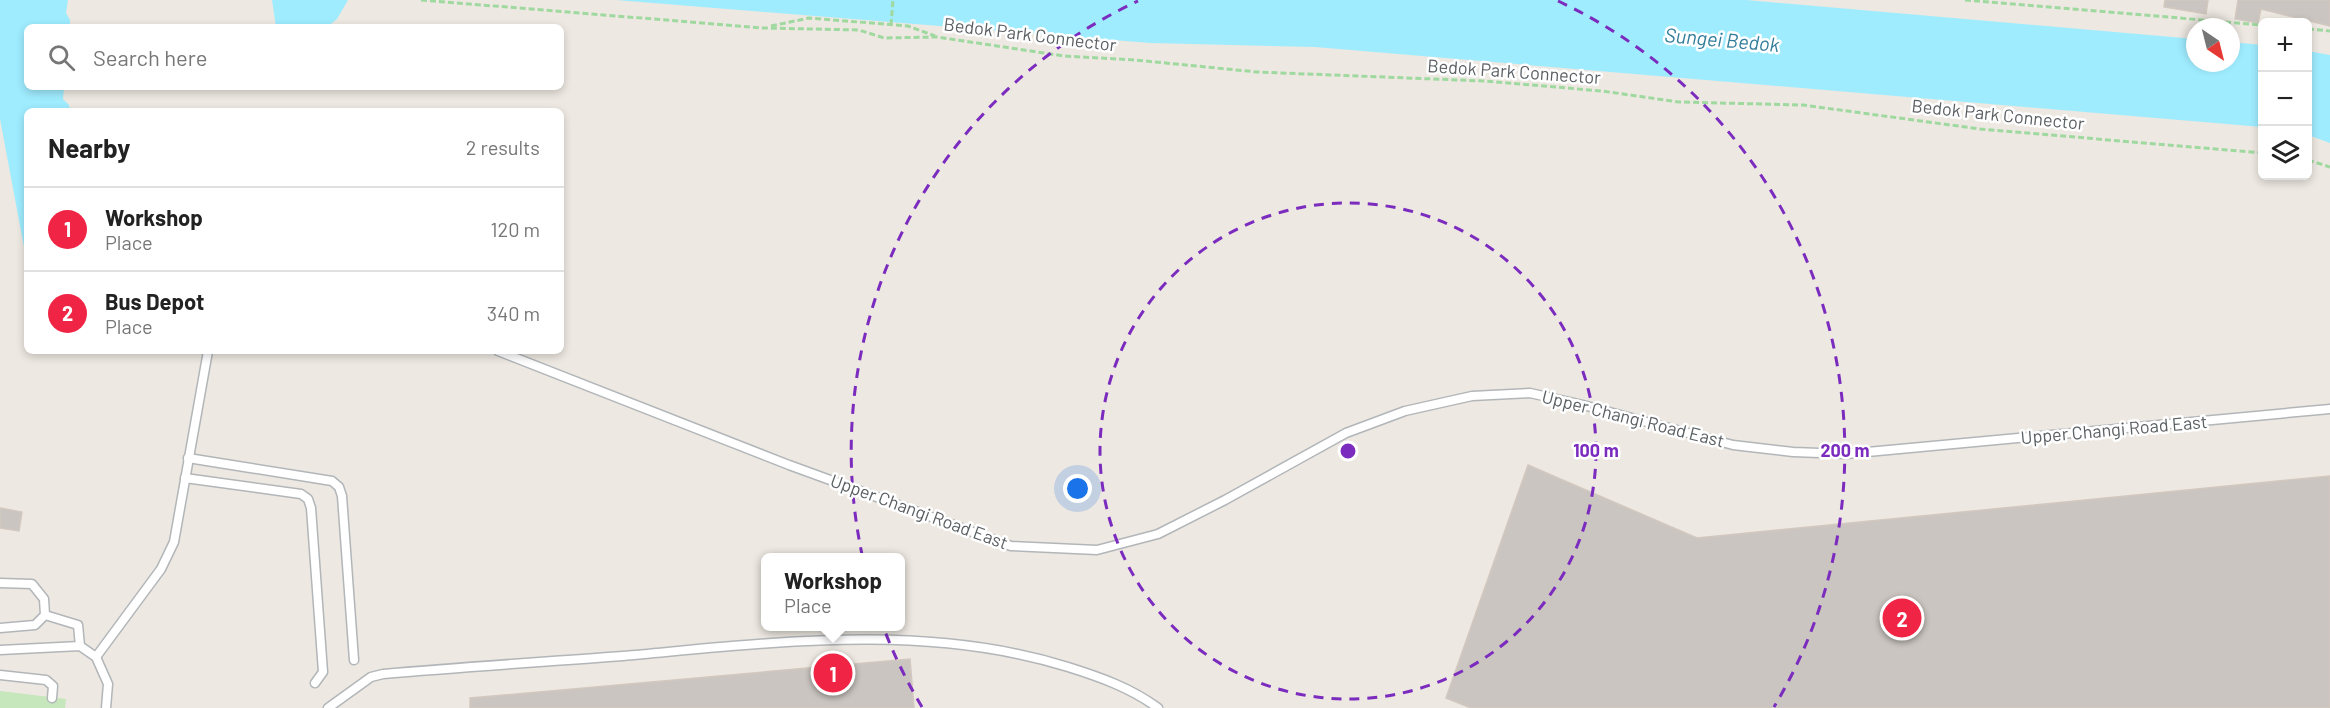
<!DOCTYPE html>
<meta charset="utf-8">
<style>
:root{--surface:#fff;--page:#f2f2f2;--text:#222;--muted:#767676;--line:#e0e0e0;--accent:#f02545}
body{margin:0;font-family:Barlow,sans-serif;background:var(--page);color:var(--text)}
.controls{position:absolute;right:18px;top:18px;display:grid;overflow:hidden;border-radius:9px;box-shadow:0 3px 9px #0003}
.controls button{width:54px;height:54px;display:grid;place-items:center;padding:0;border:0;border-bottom:2px solid var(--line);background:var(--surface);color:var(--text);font:30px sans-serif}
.compass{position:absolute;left:2186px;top:18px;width:54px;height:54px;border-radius:50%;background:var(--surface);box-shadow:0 3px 9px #0003;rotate:145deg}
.you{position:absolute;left:1078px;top:489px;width:21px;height:21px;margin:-15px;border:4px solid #fff;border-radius:50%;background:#1a73e8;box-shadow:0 0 0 9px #1a73e833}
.badge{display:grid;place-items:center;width:39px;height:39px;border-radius:50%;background:var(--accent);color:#fff;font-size:20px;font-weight:700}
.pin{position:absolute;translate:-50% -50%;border:3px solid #fff;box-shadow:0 2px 6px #0006}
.popup{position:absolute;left:761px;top:553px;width:144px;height:78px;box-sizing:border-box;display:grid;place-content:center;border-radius:9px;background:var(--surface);filter:drop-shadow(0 2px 4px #0005);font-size:20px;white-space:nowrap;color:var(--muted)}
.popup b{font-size:22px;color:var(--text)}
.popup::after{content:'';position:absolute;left:50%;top:100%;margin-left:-12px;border:12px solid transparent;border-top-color:var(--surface)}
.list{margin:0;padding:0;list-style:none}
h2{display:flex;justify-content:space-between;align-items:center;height:78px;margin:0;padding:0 24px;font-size:26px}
h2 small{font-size:20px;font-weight:400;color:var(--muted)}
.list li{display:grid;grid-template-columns:39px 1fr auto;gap:18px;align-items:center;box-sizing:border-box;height:84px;padding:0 24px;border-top:2px solid var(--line)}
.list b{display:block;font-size:22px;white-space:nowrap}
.list p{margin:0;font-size:20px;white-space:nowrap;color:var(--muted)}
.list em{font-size:20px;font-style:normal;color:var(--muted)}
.icon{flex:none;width:33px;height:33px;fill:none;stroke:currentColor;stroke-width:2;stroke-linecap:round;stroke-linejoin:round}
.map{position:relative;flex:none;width:2330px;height:708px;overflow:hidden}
.search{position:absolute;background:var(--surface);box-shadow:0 3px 9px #0003;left:24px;top:24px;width:540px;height:66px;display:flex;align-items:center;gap:15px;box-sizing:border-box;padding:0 21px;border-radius:9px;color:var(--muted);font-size:22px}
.panel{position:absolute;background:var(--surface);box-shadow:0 3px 9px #0003;left:24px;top:108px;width:540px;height:246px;border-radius:9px}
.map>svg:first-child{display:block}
.green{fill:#c6e6bc}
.water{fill:#9fecff}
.building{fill:#cac5c0;stroke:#d2c8bf;stroke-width:1.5}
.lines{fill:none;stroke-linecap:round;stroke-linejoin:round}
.service-casing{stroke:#b2b6b9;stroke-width:11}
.path{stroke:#9fd9a0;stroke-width:3;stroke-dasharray:6 3;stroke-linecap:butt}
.service{stroke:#fff;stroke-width:8}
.ring{fill:none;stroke:#7b2cbf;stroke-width:3;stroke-dasharray:10 8}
.labels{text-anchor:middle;stroke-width:5;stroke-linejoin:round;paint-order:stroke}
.street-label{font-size:18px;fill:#5a6063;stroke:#fff}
.water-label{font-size:20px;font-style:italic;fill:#327d9a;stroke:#fff}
.centre{fill:#7b2cbf;stroke:#fff;stroke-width:3}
.ring-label{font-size:18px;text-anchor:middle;font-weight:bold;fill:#7b2cbf;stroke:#fff;stroke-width:5;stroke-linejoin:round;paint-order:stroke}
</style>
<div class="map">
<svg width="2330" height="708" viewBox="0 0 2330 708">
<rect width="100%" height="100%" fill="#ede8e1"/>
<!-- green -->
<polygon class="green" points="0,691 66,699 65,708 0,708"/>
<!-- water -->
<g class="water">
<polygon points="0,0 68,0 66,13 70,20 70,27 27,27 27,87 64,87 63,99 69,105 70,111 27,111 27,263 0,119"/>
<polygon points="272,0 348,0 337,19 327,27 276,27"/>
<polygon points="616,0 1746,0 2195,39 2195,63 2231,63 2231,42 2262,45 2262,127 1315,47 1150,43"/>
<polygon points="2308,51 2330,55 2330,143 2308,135"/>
</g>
<!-- building -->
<g class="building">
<polygon points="2165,0 2208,0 2206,14 2164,7"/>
<polygon points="2238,0 2330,0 2330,26 2261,9 2258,23 2235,19"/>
<polygon points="1528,465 1697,538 2330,476 2330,708 1471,708 1446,698"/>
<polygon points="0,508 22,512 19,531 0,528"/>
<polygon points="910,659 914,708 470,708 470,698"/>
</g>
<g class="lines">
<!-- service casing -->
<g class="service-casing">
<g id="service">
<polyline points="498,351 789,465 1011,546 1097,550 1158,534 1225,500 1346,433 1405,411 1472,396 1530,393 1583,405 1733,445 1793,452 1846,454 2330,409"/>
<polyline points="188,458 332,481 339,487 342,496 354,660"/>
<polyline points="185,478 301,494 308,499 311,508 323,672 315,683"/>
<polyline points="0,583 32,584 44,599 45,615 35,625 0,628"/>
<polyline points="45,615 78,625 80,646"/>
<polyline points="0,650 80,646 96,657 108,684 106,708"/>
<polyline points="96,657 161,569 174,542 208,351"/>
<polyline points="0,675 46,680 53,686 52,698"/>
<path d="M328,708L371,677L383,674C463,667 543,662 623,656C770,643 924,622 1068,667C1100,677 1131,688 1158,708"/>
</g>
</g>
<!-- path -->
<g class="path">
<polyline points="421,0 763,28 859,30 884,38 937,37 1064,56 1135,60 1257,72 1484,81 1602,91 1679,102 1803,105 1980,129 2262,153"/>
<polyline points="1965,0 2262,25"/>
<polyline points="891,25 893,0"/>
<polyline points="771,26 809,18 908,26 935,36"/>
<polyline points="2308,29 2330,31"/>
<polyline points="2308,160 2330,167"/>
</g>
<!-- service -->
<use href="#service" class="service"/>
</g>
<!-- distance rings -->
<g class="ring">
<circle cx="1348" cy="451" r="248"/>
<path d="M922 707A497 497 0 0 1 1138 1M1558 1A497 497 0 0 1 1774 707"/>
</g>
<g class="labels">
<!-- street labels -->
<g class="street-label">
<text transform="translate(1030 35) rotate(7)" y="6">Bedok Park Connector</text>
<text transform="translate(1514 72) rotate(4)" y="6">Bedok Park Connector</text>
<text transform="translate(1998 115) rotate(6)" y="6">Bedok Park Connector</text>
<text transform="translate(1633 419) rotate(14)" y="6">Upper Changi Road East</text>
<text transform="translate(2114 430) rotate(-5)" y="6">Upper Changi Road East</text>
<text transform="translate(919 512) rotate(20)" y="6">Upper Changi Road East</text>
</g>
<!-- water labels -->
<g class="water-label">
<text transform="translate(1722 40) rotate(5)" y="7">Sungei Bedok</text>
</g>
</g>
<circle cx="1348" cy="451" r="9" class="centre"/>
<g class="ring-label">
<text x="1596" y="457">100 m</text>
<text x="1845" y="457">200 m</text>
</g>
</svg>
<div class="controls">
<button>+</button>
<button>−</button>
<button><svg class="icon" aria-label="layers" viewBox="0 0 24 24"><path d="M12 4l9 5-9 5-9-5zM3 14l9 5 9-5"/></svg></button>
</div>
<svg class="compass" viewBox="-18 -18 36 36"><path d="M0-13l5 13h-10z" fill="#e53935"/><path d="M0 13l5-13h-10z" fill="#767676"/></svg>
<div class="you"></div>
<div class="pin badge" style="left:833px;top:673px">1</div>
<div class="popup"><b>Workshop</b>Place</div>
<div class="pin badge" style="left:1902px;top:618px">2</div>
<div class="search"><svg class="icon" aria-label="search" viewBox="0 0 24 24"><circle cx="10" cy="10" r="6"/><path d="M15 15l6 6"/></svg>Search here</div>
<section class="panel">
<h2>Nearby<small>2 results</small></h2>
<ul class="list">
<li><span class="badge">1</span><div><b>Workshop</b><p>Place</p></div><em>120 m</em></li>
<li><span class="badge">2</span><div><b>Bus Depot</b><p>Place</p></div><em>340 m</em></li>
</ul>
</section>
</div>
